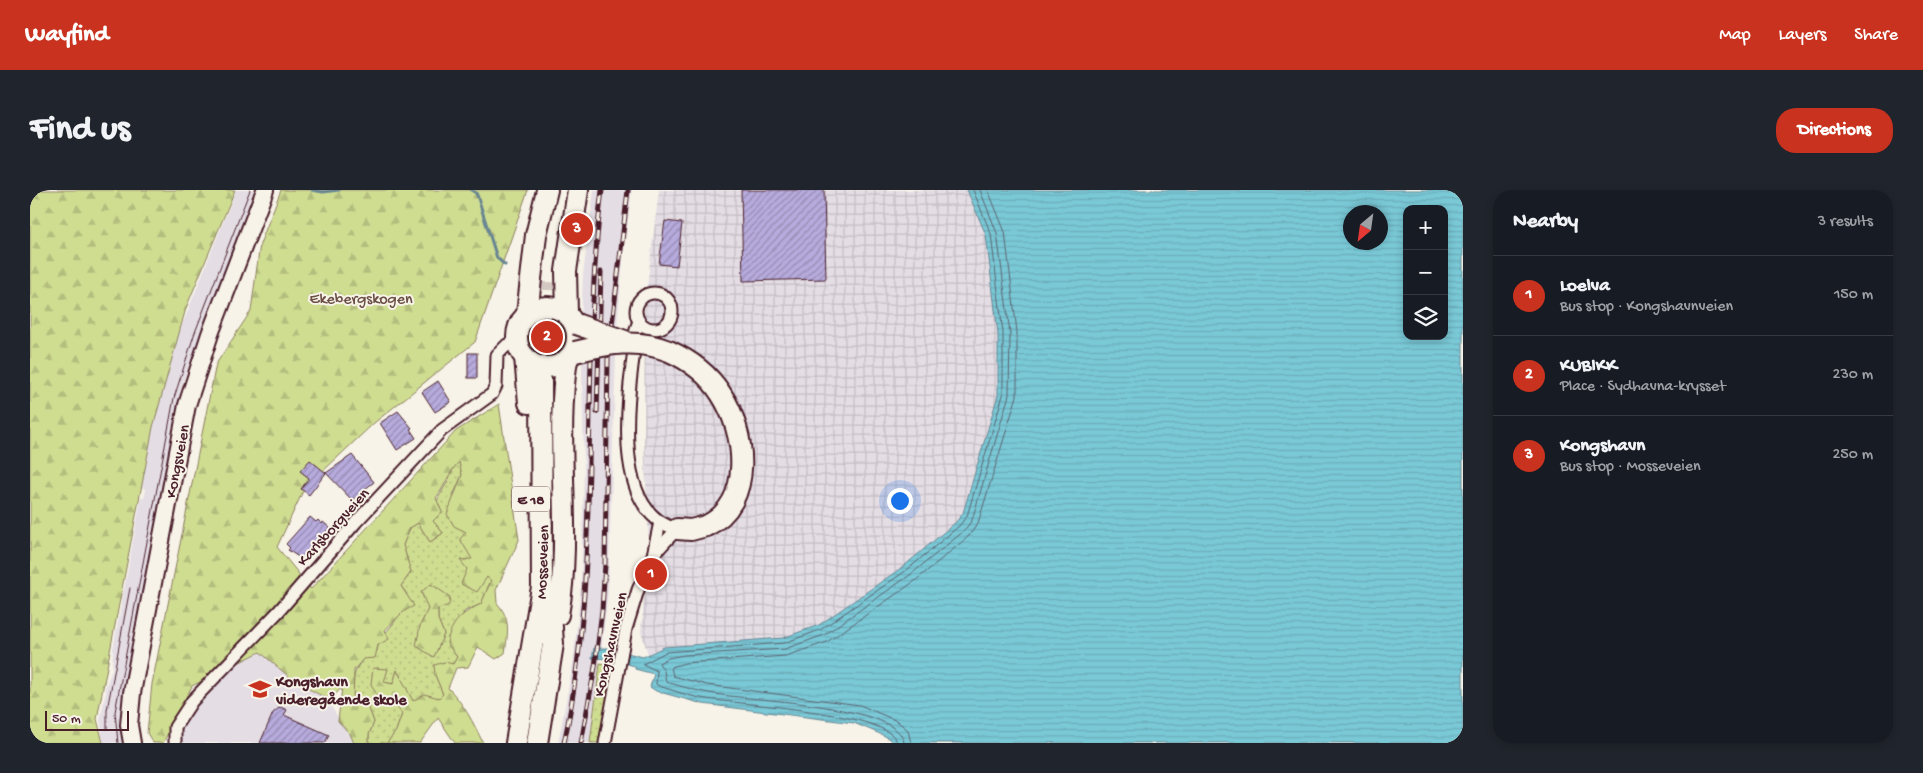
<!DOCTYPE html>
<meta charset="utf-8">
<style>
:root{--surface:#171b24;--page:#20242c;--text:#f1f3f6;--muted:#9ea1a6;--line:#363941;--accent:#c8321e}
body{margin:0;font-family:"Gochi Hand",sans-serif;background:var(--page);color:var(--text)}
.controls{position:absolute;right:15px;top:15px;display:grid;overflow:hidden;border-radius:10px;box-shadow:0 2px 8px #0003}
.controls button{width:45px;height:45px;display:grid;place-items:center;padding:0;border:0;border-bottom:1px solid var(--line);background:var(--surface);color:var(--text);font:25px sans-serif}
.compass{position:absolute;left:1313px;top:15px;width:45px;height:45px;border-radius:50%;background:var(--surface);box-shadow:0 2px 8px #0003;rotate:209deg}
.scale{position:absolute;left:15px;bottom:12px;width:84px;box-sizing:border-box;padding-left:5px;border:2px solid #4a1f2b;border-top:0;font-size:14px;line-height:18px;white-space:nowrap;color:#4a1f2b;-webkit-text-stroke:4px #f7f3e8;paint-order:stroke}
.you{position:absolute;left:869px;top:310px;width:18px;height:18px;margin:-12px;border:4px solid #fff;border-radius:50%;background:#1a73e8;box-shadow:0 0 0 8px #1a73e833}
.badge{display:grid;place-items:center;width:32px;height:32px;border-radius:50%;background:var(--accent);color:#fff;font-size:16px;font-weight:700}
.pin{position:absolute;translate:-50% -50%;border:2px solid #fff;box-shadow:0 1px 5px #0006}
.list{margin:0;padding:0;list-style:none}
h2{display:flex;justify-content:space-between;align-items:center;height:65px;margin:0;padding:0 20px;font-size:21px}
h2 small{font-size:16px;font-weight:400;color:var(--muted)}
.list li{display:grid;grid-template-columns:32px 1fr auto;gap:15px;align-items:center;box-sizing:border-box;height:80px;padding:0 20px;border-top:1px solid var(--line)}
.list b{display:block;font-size:19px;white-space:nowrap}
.list p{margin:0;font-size:16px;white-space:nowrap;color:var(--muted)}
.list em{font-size:16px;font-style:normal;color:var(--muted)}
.icon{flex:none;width:28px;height:28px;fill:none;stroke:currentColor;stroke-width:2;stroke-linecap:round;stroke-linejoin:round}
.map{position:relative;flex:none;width:1433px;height:553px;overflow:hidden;border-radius:20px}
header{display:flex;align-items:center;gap:30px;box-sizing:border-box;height:70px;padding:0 25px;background:var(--accent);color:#fff}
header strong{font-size:24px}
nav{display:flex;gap:28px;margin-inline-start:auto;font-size:18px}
.intro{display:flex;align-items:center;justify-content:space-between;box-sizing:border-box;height:120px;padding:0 30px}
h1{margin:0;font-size:35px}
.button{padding:12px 22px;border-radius:20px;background:var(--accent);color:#fff;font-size:18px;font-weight:700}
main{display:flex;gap:30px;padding:0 30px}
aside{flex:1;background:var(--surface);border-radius:20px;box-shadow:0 2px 8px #0003}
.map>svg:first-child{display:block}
.built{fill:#e4dde4}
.industrial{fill:url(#industrial-grid)}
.grass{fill:url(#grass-dots);stroke:#8c7e5e;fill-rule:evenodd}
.forest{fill:url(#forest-firs);stroke:#8c7e5e}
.water{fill:url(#water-rules);stroke:#678592;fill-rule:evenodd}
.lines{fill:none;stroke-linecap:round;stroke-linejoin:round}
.shore{stroke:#5d6370;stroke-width:1}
.stream{stroke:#678592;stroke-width:3}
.building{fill:url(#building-hatch);stroke:#4a1f2b}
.trunk-tunnel{stroke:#d4c9c2;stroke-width:20;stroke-dasharray:20 10;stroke-linecap:butt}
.minor-casing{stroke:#4a1f2b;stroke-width:15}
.secondary-casing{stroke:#4a1f2b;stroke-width:20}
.trunk-casing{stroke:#4a1f2b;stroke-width:24}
.minor{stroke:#f7f3e8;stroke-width:11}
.secondary{stroke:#f7f3e8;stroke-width:16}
.trunk{stroke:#f7f3e8;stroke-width:20}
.tram{stroke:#4a1f2b;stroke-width:1}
.rail-casing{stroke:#4a1f2b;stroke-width:5}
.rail{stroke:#f7f3e8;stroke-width:3;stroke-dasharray:9;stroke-linecap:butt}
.trunk-bridge-casing{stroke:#4a1f2b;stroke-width:24;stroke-linecap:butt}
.trunk-bridge{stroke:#f7f3e8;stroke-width:20}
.labels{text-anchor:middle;stroke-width:4;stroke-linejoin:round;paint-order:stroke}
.shield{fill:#f7f3e8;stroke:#7e5f64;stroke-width:1}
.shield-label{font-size:15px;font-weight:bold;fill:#4a1f2b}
.park-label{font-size:16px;fill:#6b4e44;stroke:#f7f3e8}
.street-label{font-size:16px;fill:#4a1f2b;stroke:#f7f3e8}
.poi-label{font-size:16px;font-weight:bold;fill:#4a1f2b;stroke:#f7f3e8;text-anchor:start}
</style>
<header>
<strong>Wayfind</strong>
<nav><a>Map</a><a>Layers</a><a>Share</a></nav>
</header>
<div class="intro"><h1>Find us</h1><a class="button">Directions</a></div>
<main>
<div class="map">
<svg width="1433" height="553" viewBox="0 0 1433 553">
<defs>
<pattern id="industrial-grid" width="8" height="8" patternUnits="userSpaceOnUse" patternTransform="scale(1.25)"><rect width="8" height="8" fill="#e4dde4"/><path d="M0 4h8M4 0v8" fill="none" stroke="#c5bdc4"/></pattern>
<pattern id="grass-dots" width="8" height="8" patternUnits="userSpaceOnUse" patternTransform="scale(1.25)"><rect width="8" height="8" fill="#cfdd91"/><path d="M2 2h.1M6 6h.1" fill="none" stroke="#b3bd7d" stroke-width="1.8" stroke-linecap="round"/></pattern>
<pattern id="forest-firs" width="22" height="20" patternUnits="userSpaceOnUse" patternTransform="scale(1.25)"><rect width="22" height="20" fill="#cfdd91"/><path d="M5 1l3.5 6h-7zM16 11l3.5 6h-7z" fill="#b3bd7d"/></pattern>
<pattern id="water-rules" width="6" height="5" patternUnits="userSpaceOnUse" patternTransform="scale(1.25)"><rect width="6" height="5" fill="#7ac9d7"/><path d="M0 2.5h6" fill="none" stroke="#6bacb9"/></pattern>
<pattern id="building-hatch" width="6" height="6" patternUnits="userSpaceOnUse" patternTransform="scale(1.25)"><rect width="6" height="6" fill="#b6abdc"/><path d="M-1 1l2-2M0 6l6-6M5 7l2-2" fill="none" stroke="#968bb3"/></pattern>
</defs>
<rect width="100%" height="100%" fill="#f7f3e8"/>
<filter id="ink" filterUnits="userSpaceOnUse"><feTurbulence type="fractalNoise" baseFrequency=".02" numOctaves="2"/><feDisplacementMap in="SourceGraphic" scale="10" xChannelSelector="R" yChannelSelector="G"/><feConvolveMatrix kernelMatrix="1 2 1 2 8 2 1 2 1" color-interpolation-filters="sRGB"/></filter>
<g filter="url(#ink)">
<!-- built -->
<g class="built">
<polygon points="206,0 224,0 152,195 93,499 90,528 93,553 73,553 70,530 76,502 75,498 82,480 83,459 111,308 114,308 116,300 110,295 135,180 140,180 143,158"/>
<polygon points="564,0 602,0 594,58 587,136 578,402 560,553 528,553 543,474 551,396 554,279 551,131 553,85"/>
<polygon points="230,462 264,491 296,508 324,553 151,553 151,537 159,522 202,476"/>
</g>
<!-- industrial -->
<polygon class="industrial" points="629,0 937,0 956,44 968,144 968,205 933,323 926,332 874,376 789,435 754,448 634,457 618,464 611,442 619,356 614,251 615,113"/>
<!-- grass -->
<g class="grass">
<circle cx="517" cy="147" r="19"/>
<path d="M429,271L432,285L423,306L436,342L457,387L461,390L451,414L435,421L417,453L427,467L423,474L405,485L413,504L409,508L383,511L373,496L371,486L367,481L363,494L354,492L343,478L372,524L366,541L357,553H339V544L344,532L335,508L323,514C324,485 320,475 347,461C348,448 356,443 363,434C370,425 373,413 377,404L371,396L381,382L373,355L380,338L388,333L400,352L413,343L403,331C406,311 406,312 415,296C421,287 421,279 429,271ZM398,419H408V429L414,444L403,467L396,461L390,436Z"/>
<polygon points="570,473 580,475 582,482 569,553 560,553"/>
</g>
<!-- forest -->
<g class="forest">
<polygon points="0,0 205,0 156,118 123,237 67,529 73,553 0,553"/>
<path d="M251,0H498L445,152L344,233L274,299L247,357L281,399L426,241L469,214L489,350L466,400L467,413C481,429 478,442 475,463L466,469L448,457L438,477L426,478L418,498C434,514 443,532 453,553H425L408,528L390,553H357L366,541L372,524L366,515L353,517L341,494L343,478L358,479L354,492L363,494L367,480L383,511L394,504L409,508L413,504L405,485L404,475L415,472L423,474L427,467L417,453C421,432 432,423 451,414L461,391L457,387L447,402L431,394L437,379L430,370L442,369L430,349L436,342L424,336L417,324L432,285L429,272C419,282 415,296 406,308L412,322L403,331L413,343L400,352L388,333L380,338L373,355L381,382L371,396L384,416C368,423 367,430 355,440L359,449L348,455L345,468L333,469L324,480L323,513L330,512L335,508L344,532L339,544V553H324L320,544L308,531L312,497L305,505L296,508L264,491L230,462L162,496L133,553H123L117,543L122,494L186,174L221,121L230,54Z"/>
<polygon points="401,394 420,407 419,415 408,419 408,429 414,444 404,467 386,456 390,436 398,419 391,402"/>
</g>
<!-- water -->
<path class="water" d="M937,0H1433V553H865L855,546L824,533L673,514L626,501L620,497L624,484L605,479V476L579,469L562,468L564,458H578L613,467L634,457L753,448L789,435L874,376L926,332L933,323L968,205V144L956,45ZM1377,19H1414V146H1377ZM1320,22H1350V52H1320Z"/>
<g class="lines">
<!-- shore -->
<g class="shore">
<path d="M867,553C864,522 705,514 677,509C661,507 645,501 629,496L626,494L627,481L613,474L636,462L754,453L790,440L877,380L929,336L937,326L973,205V143L961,44L943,0"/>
<path d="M874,553C872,515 722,510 692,505C673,503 654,497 636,492L634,481L629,473L638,468L654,465L755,459L794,445L880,385L934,341L942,330L979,205L980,143L967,43L950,0"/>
<polyline points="881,553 878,540 867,531 830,515 677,495 643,486 641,477 655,473 756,466 797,452 885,391 939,346 948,333 987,206 987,142 975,42 958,0"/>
</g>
<!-- stream -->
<g class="stream">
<polyline points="282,0 293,2 309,0"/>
<polyline points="441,0 446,3 448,8 467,68 475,75"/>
</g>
</g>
<!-- building -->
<g class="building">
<polygon points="711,0 794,0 796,89 713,91"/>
<polygon points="635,31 652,33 647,76 629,74"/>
<rect x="438" y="163" width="9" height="25"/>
<polygon points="408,191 421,212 405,222 392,202"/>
<polygon points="368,221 382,238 380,239 386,248 367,260 350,233"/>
<polygon points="322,265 344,292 335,299 337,301 322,310 296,283"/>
<polygon points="280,270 296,283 279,305 271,299 279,288 270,281"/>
<polygon points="280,327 286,332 288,330 292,334 293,332 300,338 273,370 258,360 260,358 256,354"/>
<polygon points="250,517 257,520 254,525 299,545 295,553 230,553 243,523"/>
</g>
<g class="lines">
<!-- trunk-tunnel -->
<polyline class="trunk-tunnel" points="511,190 514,92"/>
<!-- minor casing -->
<g class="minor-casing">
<g id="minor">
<circle cx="624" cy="121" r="18"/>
<path d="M609,131C602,146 605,159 602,176C596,224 586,324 647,339L623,365"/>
<polyline points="145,553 145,537 162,511 248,422 326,332 412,240 462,204 466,196 467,165 477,155 487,152"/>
<polyline points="575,553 596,439 608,400 623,365 630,332"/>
</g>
</g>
<!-- secondary casing -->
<g class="secondary-casing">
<polyline id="secondary" points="102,553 99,535 102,503 157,215 180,144 235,0"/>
</g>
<!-- trunk casing -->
<g class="trunk-casing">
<g id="trunk">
<circle cx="517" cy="147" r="30"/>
<polyline points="497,124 506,45 517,0"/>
<polyline points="537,124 536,81 548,0"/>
<polyline points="495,167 499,213"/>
<polyline points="647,339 661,340 676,336"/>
<path d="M528,425C543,340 524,254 537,169"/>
<polyline points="486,553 512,397 511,190"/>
<polyline points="507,553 523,454 520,406"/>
</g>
</g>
<!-- minor -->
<use href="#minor" class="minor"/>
<!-- secondary -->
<use href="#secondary" class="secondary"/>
<!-- trunk -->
<use href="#trunk" class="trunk"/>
<!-- tram -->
<g class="tram">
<polyline points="77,539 77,520 100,398"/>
<polyline points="88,553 85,522 144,208 164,145 220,0"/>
</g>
<!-- rail casing -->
<g class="rail-casing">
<g id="rail">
<polyline points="567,222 571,82"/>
<path d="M534,553C573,371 549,184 572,0"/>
<polyline points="551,553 565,477 572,420 575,374 578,169 598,0"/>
</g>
</g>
<!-- rail -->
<use href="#rail" class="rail"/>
<!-- trunk-bridge casing -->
<g class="trunk-bridge-casing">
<g id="trunk-bridge">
<polyline points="546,134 595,151"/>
<path d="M545,162C577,154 607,148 639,161C659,170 679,185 691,204C716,242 725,313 676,336"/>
</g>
</g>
<!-- trunk-bridge -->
<use href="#trunk-bridge" class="trunk-bridge"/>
</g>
</g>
<!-- icons -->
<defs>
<g id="school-bare" transform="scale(1.725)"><path d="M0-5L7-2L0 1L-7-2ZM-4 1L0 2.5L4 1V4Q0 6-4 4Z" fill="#c8321e" stroke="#f7f3e8" stroke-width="2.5" paint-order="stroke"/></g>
</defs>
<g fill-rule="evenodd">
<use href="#school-bare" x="230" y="499"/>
</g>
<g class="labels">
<!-- shield labels -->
<rect class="shield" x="482" y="296.5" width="38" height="25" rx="4"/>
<g class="shield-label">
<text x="501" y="314">E 18</text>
</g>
<!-- park labels -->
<g class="park-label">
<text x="331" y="113">Ekebergskogen</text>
</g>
<!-- street labels -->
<g class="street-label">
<text transform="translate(146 271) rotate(-79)" y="6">Kongsveien</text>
<text transform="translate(302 336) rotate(-48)" y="6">Karlsborgveien</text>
<text transform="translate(511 372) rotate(-88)" y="6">Mosseveien</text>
<text transform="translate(579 454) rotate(-77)" y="6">Kongshavnveien</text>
</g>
<!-- poi labels -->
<g class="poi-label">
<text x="246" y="496">Kongshavn<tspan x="246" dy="18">videregående skole</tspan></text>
</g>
</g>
</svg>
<div class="controls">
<button>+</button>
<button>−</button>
<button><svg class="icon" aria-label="layers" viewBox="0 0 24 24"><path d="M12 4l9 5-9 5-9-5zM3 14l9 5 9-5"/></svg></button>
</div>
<svg class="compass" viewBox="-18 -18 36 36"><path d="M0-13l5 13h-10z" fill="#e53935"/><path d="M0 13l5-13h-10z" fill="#9ea1a6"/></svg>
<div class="scale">50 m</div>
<div class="you"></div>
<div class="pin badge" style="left:621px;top:384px">1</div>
<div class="pin badge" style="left:517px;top:147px">2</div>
<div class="pin badge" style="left:547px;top:39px">3</div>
</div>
<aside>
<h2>Nearby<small>3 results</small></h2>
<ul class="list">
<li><span class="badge">1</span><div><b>Loelva</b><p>Bus stop · Kongshavnveien</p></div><em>150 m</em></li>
<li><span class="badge">2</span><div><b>KUBIKK</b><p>Place · Sydhavna-krysset</p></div><em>230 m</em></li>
<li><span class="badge">3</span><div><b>Kongshavn</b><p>Bus stop · Mosseveien</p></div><em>250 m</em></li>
</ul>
</aside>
</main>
